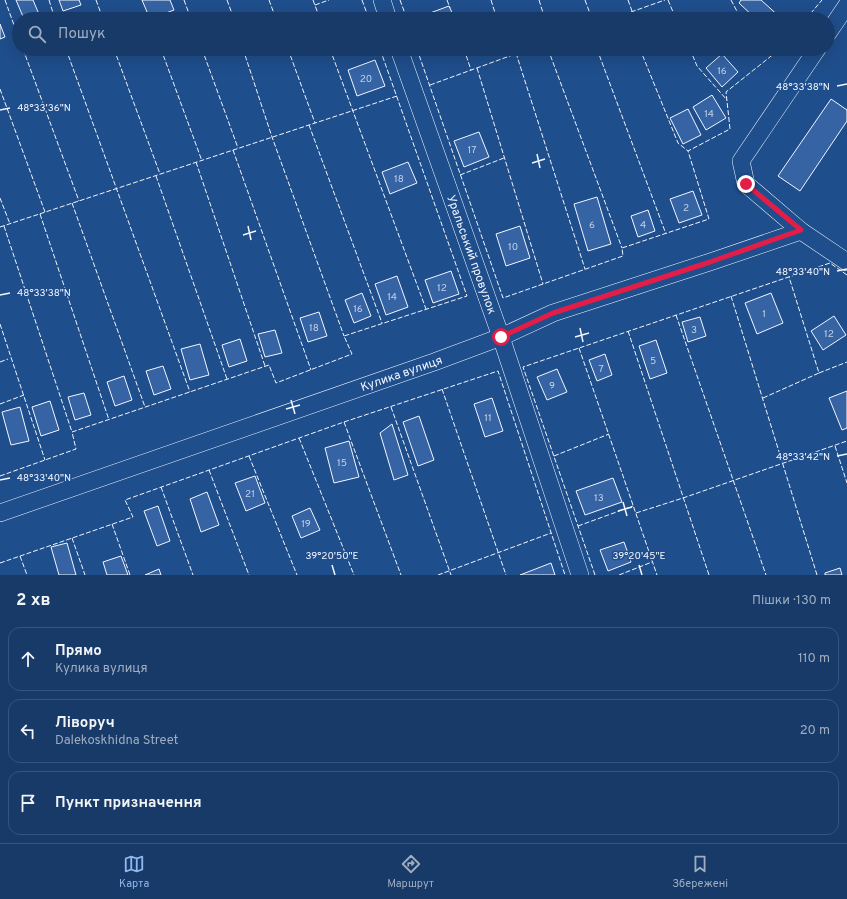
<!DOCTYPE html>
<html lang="uk">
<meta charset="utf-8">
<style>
:root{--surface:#173a69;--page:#20416f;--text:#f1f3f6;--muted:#9eadc0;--line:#36547d;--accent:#90b9f0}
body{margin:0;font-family:Overpass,sans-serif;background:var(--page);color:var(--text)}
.stop{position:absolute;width:12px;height:12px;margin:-9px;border:3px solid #e11d48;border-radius:50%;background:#fff}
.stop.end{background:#e11d48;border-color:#fff;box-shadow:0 1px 4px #0008}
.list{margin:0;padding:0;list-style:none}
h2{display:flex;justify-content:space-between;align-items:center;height:52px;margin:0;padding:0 16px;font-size:17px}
h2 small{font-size:13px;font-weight:400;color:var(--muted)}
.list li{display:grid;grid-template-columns:26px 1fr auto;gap:12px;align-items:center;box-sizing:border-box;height:64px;margin:0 8px 8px;padding:0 8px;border:1px solid var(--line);border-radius:12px}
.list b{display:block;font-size:15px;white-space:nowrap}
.list p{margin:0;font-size:13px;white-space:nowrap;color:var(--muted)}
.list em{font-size:13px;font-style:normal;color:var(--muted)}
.icon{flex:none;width:22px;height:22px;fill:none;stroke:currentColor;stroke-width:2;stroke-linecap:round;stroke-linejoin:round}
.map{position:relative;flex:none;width:847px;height:575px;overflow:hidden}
.search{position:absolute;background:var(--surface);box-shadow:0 4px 16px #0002;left:12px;right:12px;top:12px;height:44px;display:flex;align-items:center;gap:10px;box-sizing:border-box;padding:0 14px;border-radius:22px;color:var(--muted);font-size:15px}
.sheet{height:268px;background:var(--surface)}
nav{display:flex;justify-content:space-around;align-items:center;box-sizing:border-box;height:56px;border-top:1px solid var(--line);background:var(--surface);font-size:11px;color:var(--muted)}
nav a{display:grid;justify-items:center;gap:2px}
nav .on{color:var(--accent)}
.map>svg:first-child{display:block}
.building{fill:#3563a3;stroke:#f2f6ff}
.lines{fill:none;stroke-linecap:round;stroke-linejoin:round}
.street-casing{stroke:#f2f6ff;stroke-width:18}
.street{stroke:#1f4e8c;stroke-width:17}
.fence{stroke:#f2f6ff;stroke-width:1;stroke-dasharray:5 2;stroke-linecap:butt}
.route{stroke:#e11d48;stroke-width:5}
.ticks{fill:none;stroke:#f2f6ff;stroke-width:1.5}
.labels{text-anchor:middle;stroke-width:3;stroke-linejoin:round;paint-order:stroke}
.number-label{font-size:10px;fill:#c3d1e8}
.street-label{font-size:12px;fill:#f2f6ff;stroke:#1f4e8c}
.ticks-label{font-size:10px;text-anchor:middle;fill:#f2f6ff;stroke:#1f4e8c;stroke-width:3;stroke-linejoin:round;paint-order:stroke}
</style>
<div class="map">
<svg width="847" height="575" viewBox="0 0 847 575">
<rect width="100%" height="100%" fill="#1f4e8c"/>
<!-- building -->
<g class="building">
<polygon points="16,0 33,0 41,19 24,19"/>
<polygon points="59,0 79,0 81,5 63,11"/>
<polygon points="142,0 170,0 174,10 150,19"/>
<polygon points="741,0 761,0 781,18 780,19 756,19 739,3"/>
<polygon points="449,6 455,19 433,19 430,13"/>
<polygon points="0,24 5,37 0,39"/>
<polygon points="722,54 738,72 722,87 706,68"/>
<polygon points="375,60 385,86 357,96 348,70"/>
<polygon points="712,95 726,118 706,130 693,107"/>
<polygon points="831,99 847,110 847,121 800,191 778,176"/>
<polygon points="688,109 701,135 683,144 670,118"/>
<polygon points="479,132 489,157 464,167 454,141"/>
<polygon points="408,162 417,183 390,194 382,172"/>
<polygon points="693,191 702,215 679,223 670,199"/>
<polygon points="597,197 611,244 588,251 574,204"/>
<polygon points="648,210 655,231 638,237 631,216"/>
<polygon points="520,226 530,258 506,266 496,234"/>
<polygon points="451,271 459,294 433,303 425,280"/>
<polygon points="397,276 408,307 386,315 375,284"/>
<polygon points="362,293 371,316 354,323 345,300"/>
<polygon points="771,293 783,323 757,334 745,303"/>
<polygon points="319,312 327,336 308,342 300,318"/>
<polygon points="834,316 846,335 823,350 811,331"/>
<polygon points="700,317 706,336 688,342 682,322"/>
<polygon points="275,330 282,353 265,357 258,334"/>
<polygon points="240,339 247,361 229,367 222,345"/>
<polygon points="656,340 667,373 650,379 639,346"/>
<polygon points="200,344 209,375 190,380 181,349"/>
<polygon points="605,354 612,375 597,381 589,360"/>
<polygon points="163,366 171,389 154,395 146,371"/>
<polygon points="557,369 567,392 547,400 537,377"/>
<polygon points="124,376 132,400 115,406 107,382"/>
<polygon points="847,391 847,428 842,430 829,398"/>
<polygon points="84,393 91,415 75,420 68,397"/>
<polygon points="492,398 503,431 485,437 474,404"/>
<polygon points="50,401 59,430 41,436 32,407"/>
<polygon points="20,407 29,441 11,445 2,412"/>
<polygon points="419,416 434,460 418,466 403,422"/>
<polygon points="392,424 408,475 394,480 380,433"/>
<polygon points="349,441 359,477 334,483 325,448"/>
<polygon points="255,476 265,503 246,511 235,483"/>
<polygon points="613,478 622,502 585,515 576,491"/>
<polygon points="207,492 219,525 201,532 190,499"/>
<polygon points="158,506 170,541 157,546 144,511"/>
<polygon points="310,508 320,530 301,538 292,516"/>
<polygon points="624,542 631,562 608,571 600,550"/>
<polygon points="67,543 76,575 59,575 51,547"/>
<polygon points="121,556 128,575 107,575 103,562"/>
<polygon points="551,563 555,575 520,575"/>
<polygon points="840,568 842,575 825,575 825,573"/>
<polygon points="159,569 161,575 145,575"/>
</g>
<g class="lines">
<!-- street casing -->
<g class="street-casing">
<g id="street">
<polyline points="382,0 388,19"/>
<polyline points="828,33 847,5"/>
<path id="s1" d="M399,49L501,337L580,575"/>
<polyline points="817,49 741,161 746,184 801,231 847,262"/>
<path id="s2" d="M0,513L434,362L501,337L553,313L710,262L801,231"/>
</g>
</g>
<!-- street -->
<use href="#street" class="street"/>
<!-- fence -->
<g class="fence">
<polyline points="5,0 19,39"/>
<polyline points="49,0 55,19"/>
<polyline points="96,0 103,19"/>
<polyline points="184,0 191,19"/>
<polyline points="227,0 234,19"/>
<polyline points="269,0 276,19"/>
<polyline points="313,0 320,19"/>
<polyline points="362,0 369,19"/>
<polyline points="400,0 407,19"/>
<polyline points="447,0 450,8"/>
<polyline points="491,0 497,19"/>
<polyline points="539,0 545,19"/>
<polyline points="585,0 592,19"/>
<polyline points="628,0 632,11"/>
<polyline points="668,0 676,19"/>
<polyline points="731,0 739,15 745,19"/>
<polyline points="315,5 329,0"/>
<polyline points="611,19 665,0"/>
<polyline points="806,19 822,0"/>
<polyline points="23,49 79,201"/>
<polyline points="66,49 190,392"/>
<polyline points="114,49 160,174"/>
<polyline points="161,49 202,161"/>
<polyline points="202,49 238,148"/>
<polyline points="243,49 272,137 344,336"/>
<polyline points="288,49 315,123"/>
<polyline points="330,49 426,309"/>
<polyline points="417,49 503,298 623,256 622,248 709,219 688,151 730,129 726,92 780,49"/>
<polyline points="464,49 471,70"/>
<polyline points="508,49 510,56"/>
<polyline points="548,49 622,248"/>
<polyline points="597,49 666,234"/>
<polyline points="640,49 678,143 688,151"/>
<polyline points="690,49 697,66 727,100"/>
<polyline points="516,53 585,269"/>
<polyline points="477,68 543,284"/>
<polyline points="430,85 529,49"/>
<polyline points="0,89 45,212"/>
<polyline points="309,125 382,323"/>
<polyline points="233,150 311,370"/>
<polyline points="196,162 265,366"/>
<polyline points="460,175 504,158"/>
<polyline points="156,176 227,379"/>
<polyline points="0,198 10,224"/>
<polyline points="72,203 145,407"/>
<polyline points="40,214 109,420"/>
<polyline points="4,226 72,432"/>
<polyline points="0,227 397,96"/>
<polyline points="731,296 817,575"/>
<polyline points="676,315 766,575"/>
<polyline points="0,324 45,460"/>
<polyline points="628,331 709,575"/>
<polyline points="579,348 657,575"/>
<polyline points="0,362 8,359"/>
<polyline points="819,373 847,362"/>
<polyline points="442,389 506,575"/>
<polyline points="763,398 819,373 789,277"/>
<polyline points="0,404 24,395"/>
<polyline points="391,407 451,575"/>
<polyline points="344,422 401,575"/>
<polyline points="299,438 354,575"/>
<polyline points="835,446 847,483"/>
<polyline points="249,456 297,575"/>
<polyline points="554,456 609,434"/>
<polyline points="209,470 249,575"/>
<polyline points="0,476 76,449 72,432 269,365 276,383 352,354 344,336 467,296 380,49"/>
<polyline points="161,487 193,575"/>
<polyline points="636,513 683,498 847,441"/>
<polyline points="112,524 130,575"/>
<polyline points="578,526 633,506"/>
<polyline points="72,538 85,575"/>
<polyline points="20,556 27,575"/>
<polyline points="0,563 133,517 125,500 344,422 498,371 565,575"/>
<polyline points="438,575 551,533"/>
<polyline points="595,575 523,367 830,263 847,275"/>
<polyline points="619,575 652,562"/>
</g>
</g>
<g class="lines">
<!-- route -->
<polyline class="route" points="501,337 553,313 710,262 801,230 746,184"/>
</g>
<!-- ticks -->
<path class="ticks" d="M837,86L847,84M0,110L10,108M537,154L540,168M532,163L545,159M248,226L251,240M243,235L256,231M837,271L847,269M0,295L10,293M580,328L583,342M575,337L589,333M291,400L295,414M286,409L300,405M837,456L847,454M0,480L10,478M623,502L627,516M618,511L632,507M332,565L335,575M639,565L642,575"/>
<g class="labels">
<!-- number labels -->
<g class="number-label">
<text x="722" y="74">16</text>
<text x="366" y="82">20</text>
<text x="709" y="117">14</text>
<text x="472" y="153">17</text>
<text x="399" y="182">18</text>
<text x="686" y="211">2</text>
<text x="592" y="228">6</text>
<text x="643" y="228">4</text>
<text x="513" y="250">10</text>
<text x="442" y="291">12</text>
<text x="392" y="300">14</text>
<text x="358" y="312">16</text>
<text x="764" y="317">1</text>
<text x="314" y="331">18</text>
<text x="694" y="333">3</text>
<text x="829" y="337">12</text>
<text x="653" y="364">5</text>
<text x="601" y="372">7</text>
<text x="552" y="389">9</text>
<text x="488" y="421">11</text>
<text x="342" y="466">15</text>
<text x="250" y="497">21</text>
<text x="599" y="501">13</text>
<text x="306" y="527">19</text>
</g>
<!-- street labels -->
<g class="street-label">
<text dy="4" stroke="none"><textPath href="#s1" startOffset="218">Уральський провулок</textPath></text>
<text dy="4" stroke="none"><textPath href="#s2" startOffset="425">Кулика вулиця</textPath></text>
</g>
</g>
<g class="ticks-label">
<text x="803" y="90">48°33'38"N</text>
<text x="44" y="111">48°33'36"N</text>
<text x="803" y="275">48°33'40"N</text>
<text x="44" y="296">48°33'38"N</text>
<text x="803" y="460">48°33'42"N</text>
<text x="44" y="481">48°33'40"N</text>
<text x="332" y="559">39°20'50"E</text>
<text x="639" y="559">39°20'45"E</text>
</g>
</svg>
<div class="stop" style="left:501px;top:337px"></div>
<div class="stop end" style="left:746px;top:184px"></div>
<div class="search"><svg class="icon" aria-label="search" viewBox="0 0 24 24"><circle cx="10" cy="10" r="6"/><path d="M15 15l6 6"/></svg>Пошук</div>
</div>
<section class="sheet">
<h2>2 хв<small>Пішки · 130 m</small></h2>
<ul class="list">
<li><svg class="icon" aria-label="ahead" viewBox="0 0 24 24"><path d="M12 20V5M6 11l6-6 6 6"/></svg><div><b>Прямо</b><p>Кулика вулиця</p></div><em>110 m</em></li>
<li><svg class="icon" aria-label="left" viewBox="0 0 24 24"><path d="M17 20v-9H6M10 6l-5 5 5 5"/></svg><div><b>Ліворуч</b><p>Dalekoskhidna Street</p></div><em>20 m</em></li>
<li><svg class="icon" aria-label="arrive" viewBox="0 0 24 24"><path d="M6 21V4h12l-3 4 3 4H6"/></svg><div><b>Пункт призначення</b></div></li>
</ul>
</section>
<nav>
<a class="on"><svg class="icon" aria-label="map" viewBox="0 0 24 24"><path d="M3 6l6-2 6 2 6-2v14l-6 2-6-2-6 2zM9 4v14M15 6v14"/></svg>Карта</a>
<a><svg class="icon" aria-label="directions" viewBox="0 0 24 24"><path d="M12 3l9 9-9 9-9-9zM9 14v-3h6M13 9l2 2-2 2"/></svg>Маршрут</a>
<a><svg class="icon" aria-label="saved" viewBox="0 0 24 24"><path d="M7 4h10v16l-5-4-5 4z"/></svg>Збережені</a>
</nav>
